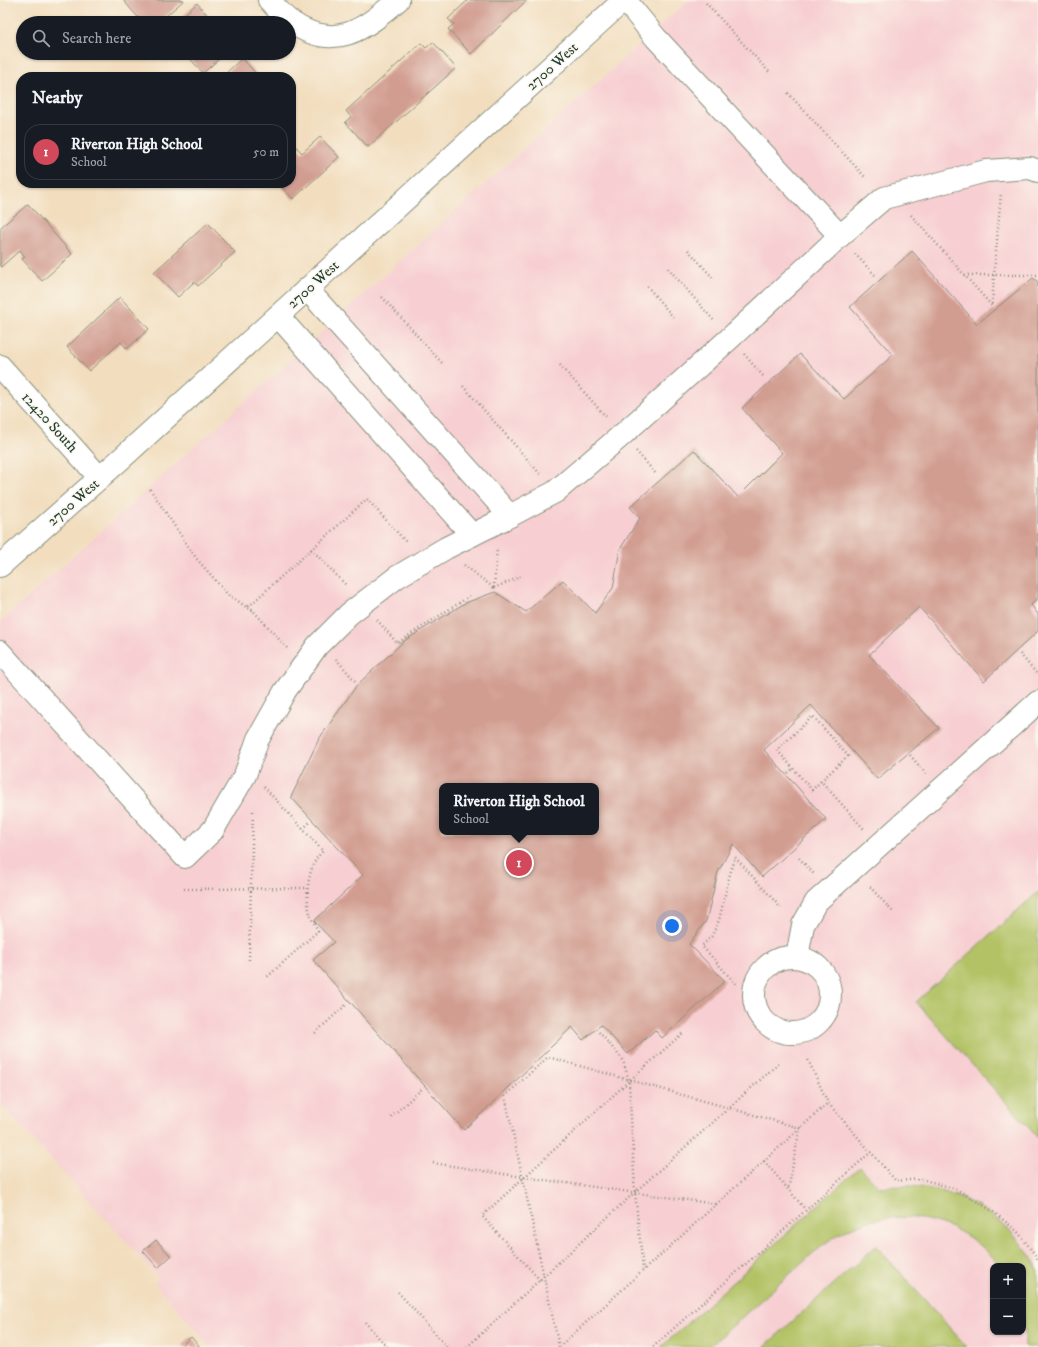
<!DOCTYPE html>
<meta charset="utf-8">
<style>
:root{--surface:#171b24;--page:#242831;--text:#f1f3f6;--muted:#9ea1a6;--line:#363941;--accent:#d1495b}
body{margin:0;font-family:"IM FELL DW Pica",serif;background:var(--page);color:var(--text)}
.controls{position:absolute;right:12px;bottom:12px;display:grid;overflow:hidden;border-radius:8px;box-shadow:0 1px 3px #0004}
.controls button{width:36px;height:36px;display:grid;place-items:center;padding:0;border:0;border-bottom:1px solid var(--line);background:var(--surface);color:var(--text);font:20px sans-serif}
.you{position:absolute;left:672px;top:926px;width:14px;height:14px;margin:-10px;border:3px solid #fff;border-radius:50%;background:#1a73e8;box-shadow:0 0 0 6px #1a73e833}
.badge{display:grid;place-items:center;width:26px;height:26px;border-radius:50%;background:var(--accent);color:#fff;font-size:13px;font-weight:700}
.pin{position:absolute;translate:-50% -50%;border:2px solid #fff;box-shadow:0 1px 4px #0006}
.popup{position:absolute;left:439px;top:783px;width:160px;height:52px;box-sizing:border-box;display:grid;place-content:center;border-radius:8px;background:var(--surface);filter:drop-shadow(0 1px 3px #0005);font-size:13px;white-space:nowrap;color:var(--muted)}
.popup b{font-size:15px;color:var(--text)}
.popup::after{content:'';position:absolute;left:50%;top:100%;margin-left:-8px;border:8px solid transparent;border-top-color:var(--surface)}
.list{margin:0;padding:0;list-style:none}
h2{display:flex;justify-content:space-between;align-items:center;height:52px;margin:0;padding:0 16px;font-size:17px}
h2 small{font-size:13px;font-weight:400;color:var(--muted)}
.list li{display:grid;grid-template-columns:26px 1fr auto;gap:12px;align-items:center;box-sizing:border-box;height:56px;margin:0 8px 8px;padding:0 8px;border:1px solid var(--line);border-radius:16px}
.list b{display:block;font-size:15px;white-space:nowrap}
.list p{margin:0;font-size:13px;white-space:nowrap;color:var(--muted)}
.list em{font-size:13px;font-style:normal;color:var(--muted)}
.icon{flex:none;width:22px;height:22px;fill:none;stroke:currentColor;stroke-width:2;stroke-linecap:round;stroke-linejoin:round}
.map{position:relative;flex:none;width:1038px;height:1347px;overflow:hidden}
.search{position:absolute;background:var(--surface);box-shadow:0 1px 3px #0004;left:16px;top:16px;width:280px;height:44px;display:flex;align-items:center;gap:10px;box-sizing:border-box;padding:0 14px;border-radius:22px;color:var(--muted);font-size:15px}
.panel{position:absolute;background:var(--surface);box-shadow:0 1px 3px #0004;left:16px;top:72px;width:280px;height:116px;border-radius:16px}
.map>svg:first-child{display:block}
.built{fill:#f7cfd2;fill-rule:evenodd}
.green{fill:#b2c265;stroke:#68804c}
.building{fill:#d29d91;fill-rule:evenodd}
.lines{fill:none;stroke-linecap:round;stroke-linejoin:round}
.minor-casing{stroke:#888e7a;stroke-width:24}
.major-casing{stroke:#888e7a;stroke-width:24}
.path{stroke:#888e7a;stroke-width:2.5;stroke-dasharray:1 3;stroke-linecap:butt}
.minor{stroke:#fff;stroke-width:22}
.major{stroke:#fff;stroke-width:22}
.labels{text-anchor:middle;stroke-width:3;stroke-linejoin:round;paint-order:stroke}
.street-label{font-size:15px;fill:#1f3d34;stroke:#fbf7ec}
</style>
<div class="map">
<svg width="1038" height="1347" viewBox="0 0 1038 1347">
<rect width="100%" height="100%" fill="#fbf7ec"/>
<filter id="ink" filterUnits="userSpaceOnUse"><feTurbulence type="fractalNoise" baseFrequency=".025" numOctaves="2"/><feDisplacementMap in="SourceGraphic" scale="8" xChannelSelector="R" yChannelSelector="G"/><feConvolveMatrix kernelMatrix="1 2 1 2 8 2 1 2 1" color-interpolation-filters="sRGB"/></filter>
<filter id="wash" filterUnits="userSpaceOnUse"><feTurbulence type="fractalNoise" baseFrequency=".012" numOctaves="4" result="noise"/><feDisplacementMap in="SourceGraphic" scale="16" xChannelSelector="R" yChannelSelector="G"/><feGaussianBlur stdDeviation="0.9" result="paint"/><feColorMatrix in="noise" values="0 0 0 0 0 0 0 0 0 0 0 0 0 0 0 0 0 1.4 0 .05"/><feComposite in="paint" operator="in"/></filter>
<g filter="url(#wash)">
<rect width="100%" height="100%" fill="#f2debf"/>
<!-- built -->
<path class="built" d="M689,0H1038V1347H211L154,1283L159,1278L0,1103V623ZM442,786H596V832H442ZM993,1266H1023V1332H993Z"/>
<!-- green -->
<g class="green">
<polygon points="1038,892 1038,1138 916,1002"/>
<path d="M860,1167L879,1187C886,1187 893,1186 900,1186C946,1185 994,1208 1022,1245C1027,1252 1036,1262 1038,1271C1038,1277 1038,1285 1038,1292C1038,1310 1038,1329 1038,1347H1025V1330L1023,1317V1266H1000C968,1223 908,1206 858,1225C844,1230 833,1238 821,1246L709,1347H661Z"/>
<polygon points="876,1246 967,1347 764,1347"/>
</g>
<g id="blocks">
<!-- building -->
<g class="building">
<polygon points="123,0 184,0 158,23 143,23"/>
<polygon points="468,0 527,0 471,54 448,29 454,24 448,19"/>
<polygon points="197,3 214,23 175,23"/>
<polygon points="433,42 456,68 368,147 345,122 351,117 346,111 421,43 426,48"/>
<polygon points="185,53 226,53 203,73"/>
<polygon points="242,58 259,77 222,77"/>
<polygon points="320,137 339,157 293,199 278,183 291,183 291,141 302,153"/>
<polygon points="28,204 72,254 42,281 22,259 25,257 20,250 1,267 0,266 0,228"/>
<polygon points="208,223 235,252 198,286 194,282 178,297 154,272"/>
<path d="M912,251L977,324L1033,278L1038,282V598L1031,605L1038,614V631L984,681L919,607L869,655L939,728L877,779L811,705L764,750L826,819L762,877L733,844L718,872L706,921L689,944L725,981L662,1038L655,1030L628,1054L601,1025L583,1040L572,1027L464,1130L313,960L334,942L314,921L363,875L291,797L319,739L357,685L404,641L465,603L495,592L526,612L563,580L595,613L613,588L620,549L640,518L630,507L694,450L738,497L782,453L742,408L800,354L844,399L893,355L850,307ZM442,786H596V832H442Z"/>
<polygon points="120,297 149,329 127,349 121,342 89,371 67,347"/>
<polygon points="156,1240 171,1256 158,1268 143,1251"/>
<polygon points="191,1337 200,1347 183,1347 182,1345"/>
</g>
</g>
</g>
<g filter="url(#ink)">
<use href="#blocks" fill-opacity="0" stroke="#888e7a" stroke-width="1"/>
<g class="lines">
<!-- minor casing -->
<g class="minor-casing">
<g id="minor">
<path d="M269,0C276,7 283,17 291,22C334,52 364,30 398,0"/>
<polyline points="625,0 656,38 840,236 884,198 986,171 1030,168 1038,171"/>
<polyline points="307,289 510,516"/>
<polyline points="278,316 472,535"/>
<polyline points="0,366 100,478"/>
<polyline points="0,652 185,857 213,830 245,775 258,739 285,691 317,646 349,614 397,577 446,548 504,519 555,492 622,435 729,339 840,236"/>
<circle cx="792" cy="995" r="38"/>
<polyline points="797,957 803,925 816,902 1038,702"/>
</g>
</g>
<!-- major casing -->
<g class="major-casing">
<polyline id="major" points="0,566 122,458 624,0"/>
</g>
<!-- path -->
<g class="path">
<polyline points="706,3 769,72"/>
<polyline points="788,93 865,177"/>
<polyline points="911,215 992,306 994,275 1001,193"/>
<polyline points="688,250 714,279"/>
<polyline points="855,254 875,275"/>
<polyline points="668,268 715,322"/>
<polyline points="964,275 1038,275"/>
<polyline points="647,286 673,317"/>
<polyline points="382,297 443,364"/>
<polyline points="744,354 763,376"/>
<polyline points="560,365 607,418"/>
<polyline points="463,386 541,475"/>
<polyline points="636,451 657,475"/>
<path d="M150,489L196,558L229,596C238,600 245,607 253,611"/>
<polyline points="311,549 346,585"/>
<polyline points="464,565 494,588"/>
<polyline points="494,588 497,548"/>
<polyline points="494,588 522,576"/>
<polyline points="377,620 397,643 470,596"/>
<polyline points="287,648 249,606 367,499 406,542"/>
<polyline points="1020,654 1037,674"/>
<polyline points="336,659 357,683"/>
<polyline points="910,755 926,774"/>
<polyline points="788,773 794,768"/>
<polyline points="821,781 848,756 813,716 777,750 812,790 821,781 864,829"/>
<path d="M264,787L323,851C320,854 317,857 315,861C307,877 305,900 311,917C313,922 316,926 318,931L266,978"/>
<polyline points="303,829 311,821"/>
<polyline points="799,858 814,874"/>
<polyline points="870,887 894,913"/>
<polyline points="184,889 308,888"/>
<polyline points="249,960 253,809"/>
<polyline points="736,984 702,946 712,936 719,920 730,874 735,857 781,908"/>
<polyline points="599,1032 623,1060 629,1081 635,1192 643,1270"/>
<polyline points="315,1033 347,1004"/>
<polyline points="808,1060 828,1103 896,1181 921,1179 956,1189 991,1210 1017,1231 1034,1253 1038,1260"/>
<polyline points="391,1117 423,1088"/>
<polyline points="764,1161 805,1209"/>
<polyline points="433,1163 523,1177 716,1204"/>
<polyline points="540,1280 482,1216 629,1081 684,1032"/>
<polyline points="398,1292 447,1347"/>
<polyline points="365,1322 387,1347"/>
<polyline points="467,1347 635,1192 778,1064"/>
<polyline points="559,1347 505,1096 548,1057 800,1128 788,1190"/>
<polyline points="559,1347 828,1103"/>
<polyline points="653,1347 871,1152"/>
</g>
<!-- minor -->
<use href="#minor" class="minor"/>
<!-- major -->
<use href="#major" class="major"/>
</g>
</g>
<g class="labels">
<!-- street labels -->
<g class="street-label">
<text transform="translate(552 66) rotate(-42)" y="5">2700 West</text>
<text transform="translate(313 284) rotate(-42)" y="5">2700 West</text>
<text transform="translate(50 422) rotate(48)" y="5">12420 South</text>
<text transform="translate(73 502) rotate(-41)" y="5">2700 West</text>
</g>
</g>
</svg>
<div class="controls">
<button>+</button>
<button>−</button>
</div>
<div class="you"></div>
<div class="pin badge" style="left:519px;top:863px">1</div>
<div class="popup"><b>Riverton High School</b>School</div>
<div class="search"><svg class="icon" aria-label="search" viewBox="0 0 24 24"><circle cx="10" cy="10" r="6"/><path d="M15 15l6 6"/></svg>Search here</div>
<section class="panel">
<h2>Nearby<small></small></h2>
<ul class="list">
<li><span class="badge">1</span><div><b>Riverton High School</b><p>School</p></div><em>50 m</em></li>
</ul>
</section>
</div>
